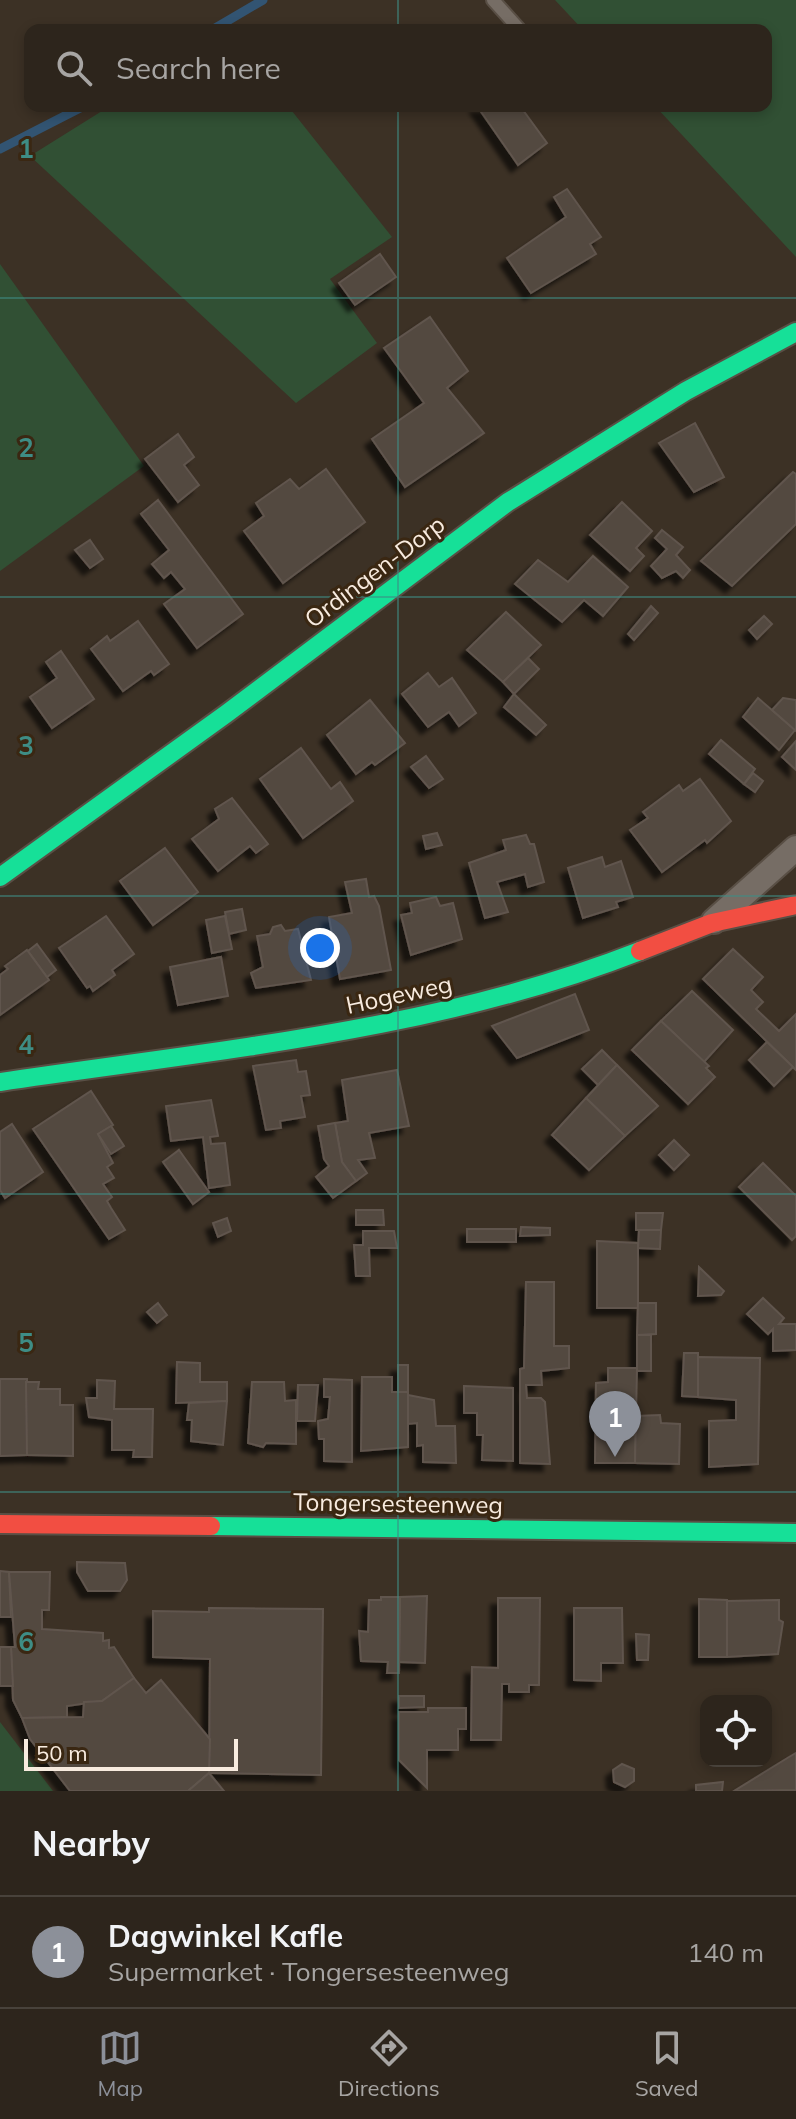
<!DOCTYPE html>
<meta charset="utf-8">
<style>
:root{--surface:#2d251c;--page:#393129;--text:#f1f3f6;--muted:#a7a5a3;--line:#48423b;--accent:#8c9099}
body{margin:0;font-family:Mulish,sans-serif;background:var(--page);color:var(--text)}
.controls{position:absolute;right:24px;bottom:24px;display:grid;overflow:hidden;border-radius:16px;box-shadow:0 4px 12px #0003}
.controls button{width:72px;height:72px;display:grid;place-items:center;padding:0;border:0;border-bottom:2px solid var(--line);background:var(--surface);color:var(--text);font:40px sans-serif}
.scale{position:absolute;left:24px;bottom:20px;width:214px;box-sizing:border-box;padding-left:8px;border:4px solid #f8ebdf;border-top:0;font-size:22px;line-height:28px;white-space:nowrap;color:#f8ebdf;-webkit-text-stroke:6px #3a2712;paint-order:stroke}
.you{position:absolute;left:320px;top:948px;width:28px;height:28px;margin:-20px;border:6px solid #fff;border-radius:50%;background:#1a73e8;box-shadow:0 0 0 12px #1a73e833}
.badge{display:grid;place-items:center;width:52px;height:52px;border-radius:50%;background:var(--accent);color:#fff;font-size:26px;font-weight:700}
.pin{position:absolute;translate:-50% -66px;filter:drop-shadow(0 2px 4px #0008)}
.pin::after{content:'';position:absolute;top:42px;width:28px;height:24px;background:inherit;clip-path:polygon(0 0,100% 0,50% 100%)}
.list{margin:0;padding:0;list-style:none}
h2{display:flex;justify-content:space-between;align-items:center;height:104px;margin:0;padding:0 32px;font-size:34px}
h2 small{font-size:26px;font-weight:400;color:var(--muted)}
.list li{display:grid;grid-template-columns:52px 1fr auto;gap:24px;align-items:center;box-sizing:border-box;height:112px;padding:0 32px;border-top:2px solid var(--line)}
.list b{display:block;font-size:30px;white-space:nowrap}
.list p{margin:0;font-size:26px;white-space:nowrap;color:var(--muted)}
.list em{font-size:26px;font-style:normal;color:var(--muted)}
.icon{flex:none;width:44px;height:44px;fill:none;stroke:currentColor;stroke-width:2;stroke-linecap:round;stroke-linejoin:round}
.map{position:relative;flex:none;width:796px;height:1791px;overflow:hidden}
.search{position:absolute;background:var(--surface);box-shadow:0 4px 12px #0003;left:24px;right:24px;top:24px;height:88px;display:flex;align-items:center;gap:20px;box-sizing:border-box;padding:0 28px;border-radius:16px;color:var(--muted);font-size:30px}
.sheet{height:216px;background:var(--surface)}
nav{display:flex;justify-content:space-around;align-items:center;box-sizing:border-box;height:112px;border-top:2px solid var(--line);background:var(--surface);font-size:22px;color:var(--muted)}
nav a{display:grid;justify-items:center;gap:4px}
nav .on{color:var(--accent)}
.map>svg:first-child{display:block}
.green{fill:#315034}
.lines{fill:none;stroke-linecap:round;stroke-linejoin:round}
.stream{stroke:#325472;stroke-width:9}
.building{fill:#534941;stroke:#60554d;stroke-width:2;filter:url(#shadow)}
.lane-casing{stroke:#594f45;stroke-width:16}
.street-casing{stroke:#594f45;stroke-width:28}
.fast-casing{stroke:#594f45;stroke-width:22}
.jam-casing{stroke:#594f45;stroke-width:22}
.lane{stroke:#766d65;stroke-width:12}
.street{stroke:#766d65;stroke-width:24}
.fast{stroke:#16e098;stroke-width:18}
.jam{stroke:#f24e42;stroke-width:18}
.grid{fill:none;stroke:#3e8d85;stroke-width:2;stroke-opacity:0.55}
.labels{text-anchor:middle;stroke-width:6;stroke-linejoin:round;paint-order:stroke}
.street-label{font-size:24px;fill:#f8ebdf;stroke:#3a2712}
.grid-label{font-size:26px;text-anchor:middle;font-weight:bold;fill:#3e8d85;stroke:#3a2712;stroke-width:6;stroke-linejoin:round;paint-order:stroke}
</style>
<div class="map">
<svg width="796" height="1791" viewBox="0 0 796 1791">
<defs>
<filter id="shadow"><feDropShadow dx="-7" dy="7" stdDeviation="2" flood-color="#0009"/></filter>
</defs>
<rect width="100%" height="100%" fill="#3c3125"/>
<!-- green -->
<g class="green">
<polygon points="555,0 796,0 796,257 655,106 766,106 766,30 583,30"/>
<polygon points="110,106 288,106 392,237 330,279 377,343 296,403 30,156"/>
<polygon points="0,264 144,466 0,571"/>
<polygon points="0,1722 53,1791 0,1791"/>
</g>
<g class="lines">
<!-- stream -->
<g class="stream">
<polyline points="212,30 263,0"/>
<polyline points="0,149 84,106"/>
</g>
</g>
<!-- building -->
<g class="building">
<polygon points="477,106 520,106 547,143 518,165"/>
<polygon points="567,189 601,237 590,244 596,254 531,293 507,258 566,217 554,197"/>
<polygon points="380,254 396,277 355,305 339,283"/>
<polygon points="430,317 468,371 447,388 484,433 405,487 372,439 424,403 384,348"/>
<polygon points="695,423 724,477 694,492 659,443"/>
<polygon points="178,434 194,457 184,465 199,485 178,502 145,459"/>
<polygon points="326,469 365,522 283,583 244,531 264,516 256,503 290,479 299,489"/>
<polygon points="793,472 796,474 796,524 732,586 701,561"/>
<polygon points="158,500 243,614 197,648 164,604 185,589 171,572 164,578 152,564 169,550 141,514"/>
<polygon points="622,502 652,531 636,548 644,556 630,571 590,535"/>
<polygon points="662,530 683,547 676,555 690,570 683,578 676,571 662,578 651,566 667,549 655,538"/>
<polygon points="90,540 103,559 90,568 75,550"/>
<polygon points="593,556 628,587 603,616 584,600 562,622 515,584 538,560 568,582"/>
<polygon points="651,606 658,613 634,640 628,634"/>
<polygon points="506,612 541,645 503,682 467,650"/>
<polygon points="764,616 772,624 757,639 749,630"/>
<polygon points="138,621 169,664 154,675 151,671 123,691 91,649 107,636 110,641"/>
<polygon points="61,651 94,699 52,728 30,697 57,678 46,662"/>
<polygon points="528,658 539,669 514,694 503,682"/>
<polygon points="428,673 439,687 452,678 476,713 459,726 449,712 428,727 402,694"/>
<polygon points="514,694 546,725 536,735 504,707"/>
<polygon points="758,698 795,730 779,750 743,717"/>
<polygon points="783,698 796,700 796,731 772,710"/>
<polygon points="370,700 405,743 375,765 372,762 356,774 327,735"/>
<polygon points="721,740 755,769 744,784 709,754"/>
<polygon points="796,741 796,770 782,757"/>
<polygon points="301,748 331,789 340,782 353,801 303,838 260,779"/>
<polygon points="426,756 443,779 429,788 411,767"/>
<polygon points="753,773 763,781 755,792 744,784"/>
<polygon points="700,779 731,821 707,843 705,840 662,872 630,830 648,818 643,812 679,785 683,791"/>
<polygon points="232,798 268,844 256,853 250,846 218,871 192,839 219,819 215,809"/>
<polygon points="437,833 442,845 426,849 423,836"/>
<polygon points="526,835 530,844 534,844 544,882 528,887 525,874 497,882 508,912 485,918 469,863 506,850 503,840"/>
<polygon points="165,848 198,892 153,925 120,881"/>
<polygon points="602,857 605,867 621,861 633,897 616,902 618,907 583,918 568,868"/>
<polygon points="366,879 369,897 374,896 379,906 391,970 340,979 329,917 352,913 345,882"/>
<polygon points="436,897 440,906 453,903 462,939 411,955 401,915 412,913 410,903"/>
<polygon points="242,909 246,930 229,934 225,912"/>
<polygon points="106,916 134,954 112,970 115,975 93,991 90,986 87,988 59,948"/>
<polygon points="225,916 232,949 212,953 206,920"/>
<polygon points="281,925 285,931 298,929 311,980 256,988 251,973 263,967 257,936 270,934 273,927"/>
<polygon points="37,944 56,970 47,977 28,951"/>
<polygon points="733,949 763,977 751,990 763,1002 756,1009 779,1031 796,1014 796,1070 703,979"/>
<polygon points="27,950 49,980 0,1015 0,975 8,969 5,966"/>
<polygon points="221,957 228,996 178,1005 170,967"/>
<polygon points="692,991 733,1030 704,1062 661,1021"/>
<polygon points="575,994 589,1030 517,1058 492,1026"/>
<polygon points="661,1021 709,1066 706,1068 715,1077 688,1104 632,1050"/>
<polygon points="767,1042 793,1067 774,1086 749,1060"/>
<polygon points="602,1050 617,1065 598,1085 582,1069"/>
<polygon points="296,1060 298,1072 306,1071 310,1095 301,1096 305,1117 280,1121 281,1128 266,1130 253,1066"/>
<polygon points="617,1065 658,1106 625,1136 586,1098"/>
<polygon points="397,1070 409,1126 369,1133 375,1158 358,1160 367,1173 356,1181 342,1162 335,1123 348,1121 342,1080"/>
<polygon points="91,1091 113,1125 98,1134 113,1163 107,1167 114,1178 103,1184 112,1197 107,1201 111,1208 125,1230 109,1239 33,1129"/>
<polygon points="586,1098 625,1136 589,1170 552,1135"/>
<polygon points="211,1100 218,1136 210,1137 211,1144 225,1143 230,1185 209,1188 203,1137 171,1141 166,1106"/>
<polygon points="335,1123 342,1162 356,1181 333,1198 316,1177 329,1166 324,1159 318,1126"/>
<polygon points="12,1124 43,1172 5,1198 0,1190 0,1132"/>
<polygon points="111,1126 124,1146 111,1154 98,1134"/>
<polygon points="674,1140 689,1155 674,1170 659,1155"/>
<polygon points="179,1150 209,1192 193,1204 163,1162"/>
<polygon points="763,1163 796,1196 796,1236 792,1240 739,1187"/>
<polygon points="356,1210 383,1210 384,1225 356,1225"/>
<polygon points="636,1213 663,1213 661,1230 636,1230"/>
<polygon points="227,1218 231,1231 218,1237 213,1223"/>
<polygon points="521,1227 550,1228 550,1235 520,1236"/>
<rect x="467" y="1229" width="49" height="13"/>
<polygon points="639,1230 661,1230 660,1249 638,1248"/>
<polygon points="363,1231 394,1231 397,1248 369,1248 370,1276 356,1276 354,1245 363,1245"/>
<polygon points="597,1241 638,1243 638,1308 597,1308"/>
<polygon points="699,1267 724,1291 721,1295 698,1296"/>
<polygon points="526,1282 554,1282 554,1346 569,1346 569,1368 541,1371 542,1385 526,1385 527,1398 541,1398 545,1402 550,1464 520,1463 520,1369 524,1368"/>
<polygon points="763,1298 784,1318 779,1324 796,1324 796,1350 773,1351 773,1329 768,1334 747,1314"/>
<polygon points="158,1303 167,1315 157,1323 147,1312"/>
<polygon points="638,1303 656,1303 656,1334 637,1335"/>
<rect x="637" y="1335" width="14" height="36"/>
<polygon points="684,1353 698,1353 698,1397 682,1396"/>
<polygon points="698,1357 760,1358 758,1464 709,1467 709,1421 736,1420 736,1400 698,1397"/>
<polygon points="177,1362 200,1363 200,1382 227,1382 227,1401 176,1403"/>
<rect x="398" y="1365" width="10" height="27"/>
<polygon points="608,1368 637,1368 635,1463 595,1463 596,1383 608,1382"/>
<polygon points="362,1377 392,1377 392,1392 408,1392 408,1447 361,1451"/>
<polygon points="0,1379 27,1379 27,1455 0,1456"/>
<polygon points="324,1379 352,1380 352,1462 324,1461 324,1439 319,1439 318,1421 328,1419 330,1397 324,1397"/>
<polygon points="97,1380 115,1381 114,1409 153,1409 152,1457 133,1457 134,1450 112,1450 112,1420 89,1417 86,1398 97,1398"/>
<polygon points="26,1382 39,1382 38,1389 60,1389 60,1405 73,1405 73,1456 27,1455"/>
<polygon points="252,1382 284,1382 285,1401 296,1400 296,1444 266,1443 263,1447 248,1443"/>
<polygon points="298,1385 318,1385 315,1421 297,1421"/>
<polygon points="464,1386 513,1388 513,1461 482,1460 483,1435 477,1435 477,1413 464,1413"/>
<polygon points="408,1395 434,1400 436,1426 455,1426 456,1463 423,1462 423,1445 417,1446 417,1423 408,1424"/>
<polygon points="227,1401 223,1445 191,1441 192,1420 187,1420 189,1403"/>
<polygon points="660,1415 661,1423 680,1424 679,1464 635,1463 636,1416"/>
<polygon points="77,1562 125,1563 127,1580 120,1591 88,1591 77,1572"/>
<polygon points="0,1571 9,1572 11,1617 0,1617"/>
<polygon points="9,1572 50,1572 49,1610 42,1610 42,1629 103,1633 103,1641 109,1640 109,1648 114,1647 134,1678 102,1701 67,1706 67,1717 22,1718 13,1700 11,1647 15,1647"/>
<polygon points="427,1596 425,1663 399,1662 400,1597"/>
<polygon points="381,1597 400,1597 399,1673 387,1673 388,1662 361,1661 359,1631 368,1632 369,1600 381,1600"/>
<polygon points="498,1598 540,1598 539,1685 529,1685 529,1692 509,1692 509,1684 502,1684 501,1740 471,1740 472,1667 498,1668"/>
<polygon points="699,1599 727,1600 727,1657 699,1657"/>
<polygon points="779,1600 779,1620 783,1622 778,1654 727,1657 727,1601"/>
<polygon points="209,1608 323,1609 321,1775 209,1773 210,1659 153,1657 153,1611 209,1612"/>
<polygon points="574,1608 622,1608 623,1663 601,1663 601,1681 574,1680"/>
<polygon points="636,1634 649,1635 648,1660 637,1660"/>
<polygon points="0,1647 11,1647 13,1686 0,1686"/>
<polygon points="134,1678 146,1693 161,1680 210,1739 209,1773 188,1791 70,1791 30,1739 22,1718 83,1717 84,1702 102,1701"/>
<polygon points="399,1696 424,1696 424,1707 399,1708"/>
<polygon points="428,1708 466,1708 466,1729 458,1729 458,1750 427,1750 427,1788 399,1760 399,1712 428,1712"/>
<polygon points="796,1753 796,1790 734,1791 789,1757"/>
<polygon points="622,1764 634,1769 634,1781 625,1787 614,1782 613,1770"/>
<polygon points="209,1773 224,1791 188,1791"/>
<polygon points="723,1782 722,1791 696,1791 696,1785"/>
</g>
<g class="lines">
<!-- lane casing -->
<g class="lane-casing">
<polyline id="lane" points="493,0 520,30"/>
</g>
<!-- street casing -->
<g class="street-casing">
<polyline id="street" points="714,921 796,848"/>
</g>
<!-- fast casing -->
<g class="fast-casing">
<g id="fast">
<polyline points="0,877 226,714 508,502 686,391 796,332"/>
<path d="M0,1082C215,1050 436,1031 640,951"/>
<polyline points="211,1526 796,1533"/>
</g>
</g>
<!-- jam casing -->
<g class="jam-casing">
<g id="jam">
<polyline points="640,951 712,923 796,905"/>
<polyline points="0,1524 211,1526"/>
</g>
</g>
<!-- lane -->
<use href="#lane" class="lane"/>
<!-- street -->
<use href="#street" class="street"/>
<!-- fast -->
<use href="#fast" class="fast"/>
<!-- jam -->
<use href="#jam" class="jam"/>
</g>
<!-- grid -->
<path class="grid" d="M398,0V30M398,106V1791M0,298H796M0,597H796M0,896H796M0,1194H796M0,1492H796"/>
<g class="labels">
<!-- street labels -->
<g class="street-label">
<text transform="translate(375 572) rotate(-37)" y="8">Ordingen-Dorp</text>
<text transform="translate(399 995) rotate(-12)" y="8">Hogeweg</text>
<text transform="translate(398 1504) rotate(1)" y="8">Tongersesteenweg</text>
</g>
</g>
<g class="grid-label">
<text x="26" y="158">1</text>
<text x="26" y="457">2</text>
<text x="26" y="755">3</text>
<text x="26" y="1054">4</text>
<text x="26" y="1352">5</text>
<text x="26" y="1651">6</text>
</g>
</svg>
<div class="controls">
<button><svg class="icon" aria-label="locate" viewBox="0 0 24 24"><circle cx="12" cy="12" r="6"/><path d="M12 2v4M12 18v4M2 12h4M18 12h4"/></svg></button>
</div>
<div class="scale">50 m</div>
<div class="you"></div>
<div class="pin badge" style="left:615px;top:1457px">1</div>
<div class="search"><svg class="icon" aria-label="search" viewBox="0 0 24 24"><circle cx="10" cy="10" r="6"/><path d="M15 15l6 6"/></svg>Search here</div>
</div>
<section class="sheet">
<h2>Nearby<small></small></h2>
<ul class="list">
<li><span class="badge">1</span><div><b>Dagwinkel Kafle</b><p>Supermarket · Tongersesteenweg</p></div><em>140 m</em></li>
</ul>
</section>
<nav>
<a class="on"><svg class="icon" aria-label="map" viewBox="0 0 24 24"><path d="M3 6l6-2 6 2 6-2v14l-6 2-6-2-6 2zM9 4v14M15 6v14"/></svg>Map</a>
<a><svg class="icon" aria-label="directions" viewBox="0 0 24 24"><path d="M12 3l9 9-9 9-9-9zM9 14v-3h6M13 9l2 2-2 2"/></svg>Directions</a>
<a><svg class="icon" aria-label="saved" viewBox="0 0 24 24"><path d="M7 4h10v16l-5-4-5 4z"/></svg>Saved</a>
</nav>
